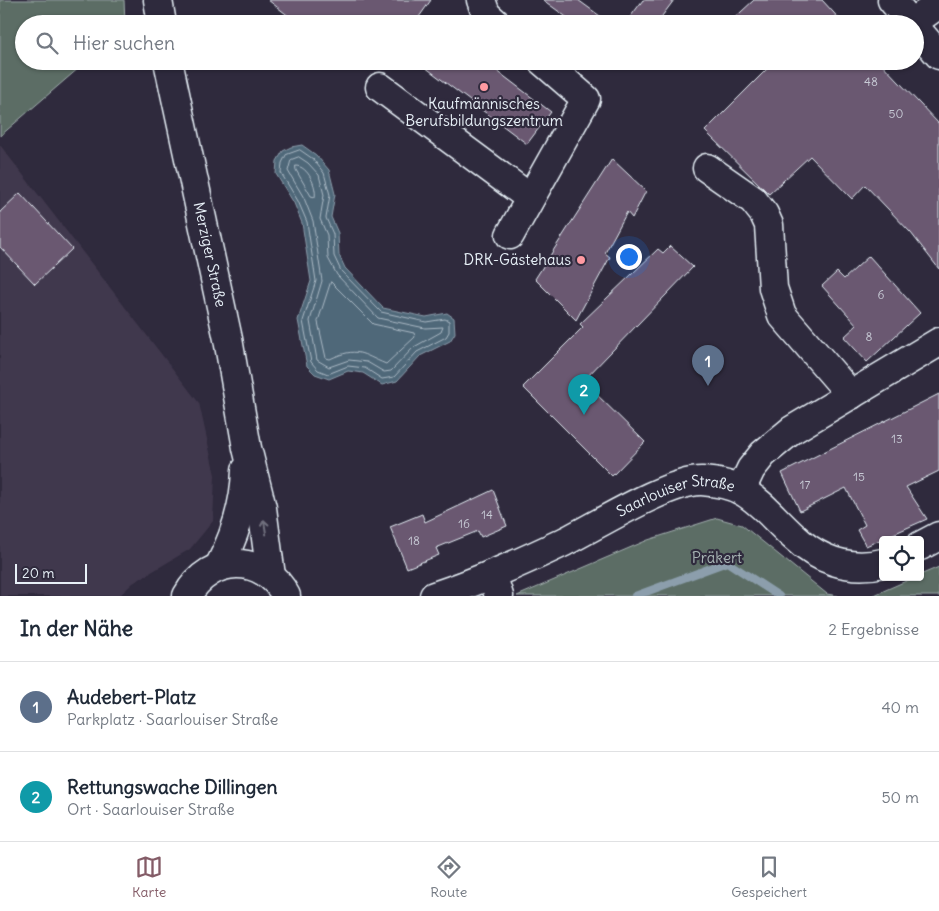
<!DOCTYPE html>
<html lang="de">
<meta charset="utf-8">
<style>
:root{--surface:#fff;--page:#f6f6f7;--text:#1f2937;--muted:#747a83;--line:#e0e1e3;--accent:#845c67}
body{margin:0;font-family:Delius,sans-serif;background:var(--page);color:var(--text)}
.controls{position:absolute;right:15px;bottom:15px;display:grid;overflow:hidden;border-radius:5px;box-shadow:0 1px 4px #0004}
.controls button{width:45px;height:45px;display:grid;place-items:center;padding:0;border:0;border-bottom:1px solid var(--line);background:var(--surface);color:var(--text);font:25px sans-serif}
.scale{position:absolute;left:15px;bottom:12px;width:72px;box-sizing:border-box;padding-left:5px;border:2px solid #e8f1f8;border-top:0;font-size:14px;line-height:18px;white-space:nowrap;color:#e8f1f8;-webkit-text-stroke:4px #2f2a3d;paint-order:stroke}
.you{position:absolute;left:628px;top:256px;width:18px;height:18px;margin:-12px;border:4px solid #fff;border-radius:50%;background:#1a73e8;box-shadow:0 0 0 8px #1a73e833}
.badge{display:grid;place-items:center;width:32px;height:32px;border-radius:50%;background:var(--accent);color:#fff;font-size:16px;font-weight:700}
.pin{position:absolute;translate:-50% -41px;filter:drop-shadow(0 1px 2px #0008)}
.pin::after{content:'';position:absolute;top:26px;width:18px;height:15px;background:inherit;clip-path:polygon(0 0,100% 0,50% 100%)}
.list{margin:0;padding:0;list-style:none}
h2{display:flex;justify-content:space-between;align-items:center;height:65px;margin:0;padding:0 20px;font-size:21px}
h2 small{font-size:16px;font-weight:400;color:var(--muted)}
.list li{display:grid;grid-template-columns:32px 1fr auto;gap:15px;align-items:center;box-sizing:border-box;height:90px;padding:0 20px;border-top:1px solid var(--line)}
.list b{display:block;font-size:19px;white-space:nowrap}
.list p{margin:0;font-size:16px;white-space:nowrap;color:var(--muted)}
.list em{font-size:16px;font-style:normal;color:var(--muted)}
.icon{flex:none;width:28px;height:28px;fill:none;stroke:currentColor;stroke-width:2;stroke-linecap:round;stroke-linejoin:round}
.map{position:relative;flex:none;width:939px;height:596px;overflow:hidden}
.search{position:absolute;background:var(--surface);box-shadow:0 1px 4px #0004;left:15px;right:15px;top:15px;height:55px;display:flex;align-items:center;gap:12px;box-sizing:border-box;padding:0 18px;border-radius:28px;color:var(--muted);font-size:19px}
.sheet{height:245px;background:var(--surface)}
nav{display:flex;justify-content:space-around;align-items:center;box-sizing:border-box;height:70px;border-top:1px solid var(--line);background:var(--surface);font-size:14px;color:var(--muted)}
nav a{display:grid;justify-items:center;gap:2px}
nav .on{color:var(--accent)}
.map>svg:first-child{display:block}
.built{fill:#41384d}
.green{fill:#5b6d65;stroke:#a2afae}
.water{fill:#4f6779;stroke:#8c9eac}
.lines{fill:none;stroke-linecap:round;stroke-linejoin:round}
.shore{stroke:#abbac5;stroke-width:1}
.stream{stroke:#8c9eac;stroke-width:8}
.building{fill:#6a5871;stroke:#e8f1f8}
.minor-casing{stroke:#e8f1f8;stroke-width:31}
.major-casing{stroke:#e8f1f8;stroke-width:31}
.minor{stroke:#2f2a3d;stroke-width:28}
.major{stroke:#2f2a3d;stroke-width:28}
.oneway{stroke:#70707e}
.poi-dot{fill:#ff9aa2;stroke:#2f2a3d;stroke-width:2}
.labels{text-anchor:middle;stroke-width:4.5;stroke-linejoin:round;paint-order:stroke}
.number-label{font-size:12px;fill:#c8cbd6}
.poi-label{font-size:15px;fill:#e8f1f8;stroke:#2f2a3d}
.street-label{font-size:15px;fill:#e8f1f8;stroke:#2f2a3d}
.park-label{font-size:15px;fill:#a9b6b6;stroke:#2f2a3d}
</style>
<div class="map">
<svg width="939" height="596" viewBox="0 0 939 596">
<rect width="100%" height="100%" fill="#2f2a3d"/>
<filter id="ink" filterUnits="userSpaceOnUse"><feTurbulence type="fractalNoise" baseFrequency=".02" numOctaves="2"/><feDisplacementMap in="SourceGraphic" scale="10" xChannelSelector="R" yChannelSelector="G"/><feConvolveMatrix kernelMatrix="1 2 1 2 8 2 1 2 1" color-interpolation-filters="sRGB"/></filter>
<g filter="url(#ink)">
<!-- built -->
<polygon class="built" points="0,145 199,403 215,475 213,521 190,549 133,583 119,596 0,596"/>
<!-- green -->
<g class="green">
<polygon points="0,0 124,0 125,24 24,24 24,61 87,61 0,136"/>
<polygon points="717,518 742,525 827,594 838,596 517,596 648,540"/>
<polygon points="939,567 939,596 872,596 915,577 920,577 920,575"/>
</g>
<!-- water -->
<polygon class="water" points="302,145 316,155 329,170 335,194 331,217 338,233 339,255 345,268 383,308 426,317 447,313 454,318 455,333 450,341 420,356 397,381 382,385 363,373 348,371 329,379 315,374 307,366 298,320 311,281 302,223 294,203 276,174 277,161 283,151 291,147"/>
<g class="lines">
<!-- shore -->
<g class="shore">
<polygon points="300,150 313,159 324,173 330,195 326,218 333,234 334,256 341,271 381,312 426,322 445,319 449,321 449,332 446,337 417,352 394,377 382,379 365,368 348,366 328,374 318,370 311,362 303,321 316,281 307,222 298,201 281,173 282,163 286,155"/>
<polygon points="299,157 308,163 319,175 324,195 320,219 327,235 328,258 337,275 378,318 425,328 443,327 441,332 414,347 391,371 384,372 367,362 349,360 329,367 317,360 310,321 322,281 313,221 304,198 288,171 291,160"/>
<path d="M296,166C308,166 317,187 315,197L311,196L296,170Z"/>
<path d="M331,282L373,324L414,333L415,337L386,364C361,354 358,346 330,359L326,358L318,322Z"/>
</g>
<!-- stream -->
<polyline class="stream" points="635,596 727,562 779,596"/>
</g>
<!-- building -->
<g class="building">
<polygon points="268,0 431,0 414,24 299,24"/>
<polygon points="543,0 578,0 611,24 576,24"/>
<polygon points="643,0 674,0 656,24 625,24"/>
<polygon points="754,0 822,0 844,24 728,24"/>
<polygon points="417,61 484,61 551,112 527,144"/>
<polygon points="775,61 879,61 939,124 939,269 911,233 865,185 852,199 810,156 769,194 705,131"/>
<polygon points="612,159 646,191 632,218 627,212 605,253 610,257 576,320 535,279"/>
<polygon points="20,193 72,249 35,284 0,247 0,212"/>
<polygon points="670,246 693,267 583,381 645,442 612,476 523,387 583,327 580,324 658,249 663,253"/>
<polygon points="869,256 920,313 867,362 844,337 857,325 822,286 837,272 844,279"/>
<polygon points="939,394 939,471 906,487 927,519 866,546 857,530 865,525 846,488 800,511 782,473"/>
<polygon points="493,490 507,526 481,537 478,531 436,548 439,555 407,568 390,527 422,514 425,522"/>
</g>
<g class="lines">
<!-- minor casing -->
<g class="minor-casing">
<g id="minor">
<polyline points="481,0 486,14 497,24"/>
<polyline points="892,0 912,24"/>
<polyline points="912,23 939,4"/>
<polyline points="915,27 939,55"/>
<polyline points="380,87 530,198"/>
<polyline points="707,168 753,200 764,214 769,225 773,288 782,315 851,395"/>
<polyline points="510,235 586,99 542,61"/>
<polyline points="741,490 751,469 763,454 792,430 939,342"/>
<polyline points="492,574 499,596"/>
</g>
</g>
<!-- major casing -->
<g class="major-casing">
<g id="major">
<polyline points="158,0 162,24"/>
<path id="s1" d="M168,61L228,339L247,448L262,508L271,576"/>
<polyline points="920,546 939,536"/>
<path d="M219,567C235,536 245,504 246,470"/>
<path d="M187,596C210,554 264,553 286,596"/>
<path id="s2" d="M434,596C478,582 522,562 564,542C596,526 669,480 702,481C715,482 730,484 742,491C762,502 776,521 793,536C818,560 849,571 883,563"/>
</g>
</g>
<!-- minor -->
<use href="#minor" class="minor"/>
<!-- major -->
<use href="#major" class="major"/>
</g>
<!-- one-way arrows -->
<defs><path id="oneway-shaft" d="M-6 0H5M1.5-3L5.5 0L1.5 3" fill="none" stroke-width="1.6" stroke-linecap="round" stroke-linejoin="round" transform="scale(1.25)"/></defs>
<use class="oneway" href="#oneway-shaft" transform="translate(265 527) rotate(-99)"/>
</g>
<!-- markers -->
<g class="poi-dot">
<circle cx="484" cy="87" r="5"/>
<circle cx="581" cy="260" r="5"/>
</g>
<g class="labels">
<!-- number labels -->
<g class="number-label">
<text x="871" y="86">48</text>
<text x="896" y="118">50</text>
<text x="881" y="299">6</text>
<text x="869" y="341">8</text>
<text x="897" y="443">13</text>
<text x="859" y="481">15</text>
<text x="805" y="489">17</text>
<text x="487" y="519">14</text>
<text x="464" y="528">16</text>
<text x="414" y="545">18</text>
</g>
<!-- poi labels -->
<g class="poi-label">
<text x="484" y="109">Kaufmännisches<tspan x="484" dy="17">Berufsbildungszentrum</tspan></text>
<text x="571" y="265" text-anchor="end">DRK-Gästehaus</text>
</g>
<!-- street labels -->
<g class="street-label">
<text dy="5" stroke="none"><textPath href="#s1" startOffset="198">Merziger Straße</textPath></text>
<text dy="5" stroke="none"><textPath href="#s2" startOffset="264">Saarlouiser Straße</textPath></text>
</g>
<!-- park labels -->
<g class="park-label">
<text x="717" y="563">Präkert</text>
</g>
</g>
</svg>
<div class="controls">
<button><svg class="icon" aria-label="locate" viewBox="0 0 24 24"><circle cx="12" cy="12" r="6"/><path d="M12 2v4M12 18v4M2 12h4M18 12h4"/></svg></button>
</div>
<div class="scale">20 m</div>
<div class="you"></div>
<div class="pin badge" style="left:708px;top:386px;background:#5c6f8a">1</div>
<div class="pin badge" style="left:584px;top:415px;background:#0f9aa8">2</div>
<div class="search"><svg class="icon" aria-label="search" viewBox="0 0 24 24"><circle cx="10" cy="10" r="6"/><path d="M15 15l6 6"/></svg>Hier suchen</div>
</div>
<section class="sheet">
<h2>In der Nähe<small>2 Ergebnisse</small></h2>
<ul class="list">
<li><span class="badge" style="background:#5c6f8a">1</span><div><b>Audebert-Platz</b><p>Parkplatz · Saarlouiser Straße</p></div><em>40 m</em></li>
<li><span class="badge" style="background:#0f9aa8">2</span><div><b>Rettungswache Dillingen</b><p>Ort · Saarlouiser Straße</p></div><em>50 m</em></li>
</ul>
</section>
<nav>
<a class="on"><svg class="icon" aria-label="map" viewBox="0 0 24 24"><path d="M3 6l6-2 6 2 6-2v14l-6 2-6-2-6 2zM9 4v14M15 6v14"/></svg>Karte</a>
<a><svg class="icon" aria-label="directions" viewBox="0 0 24 24"><path d="M12 3l9 9-9 9-9-9zM9 14v-3h6M13 9l2 2-2 2"/></svg>Route</a>
<a><svg class="icon" aria-label="saved" viewBox="0 0 24 24"><path d="M7 4h10v16l-5-4-5 4z"/></svg>Gespeichert</a>
</nav>
